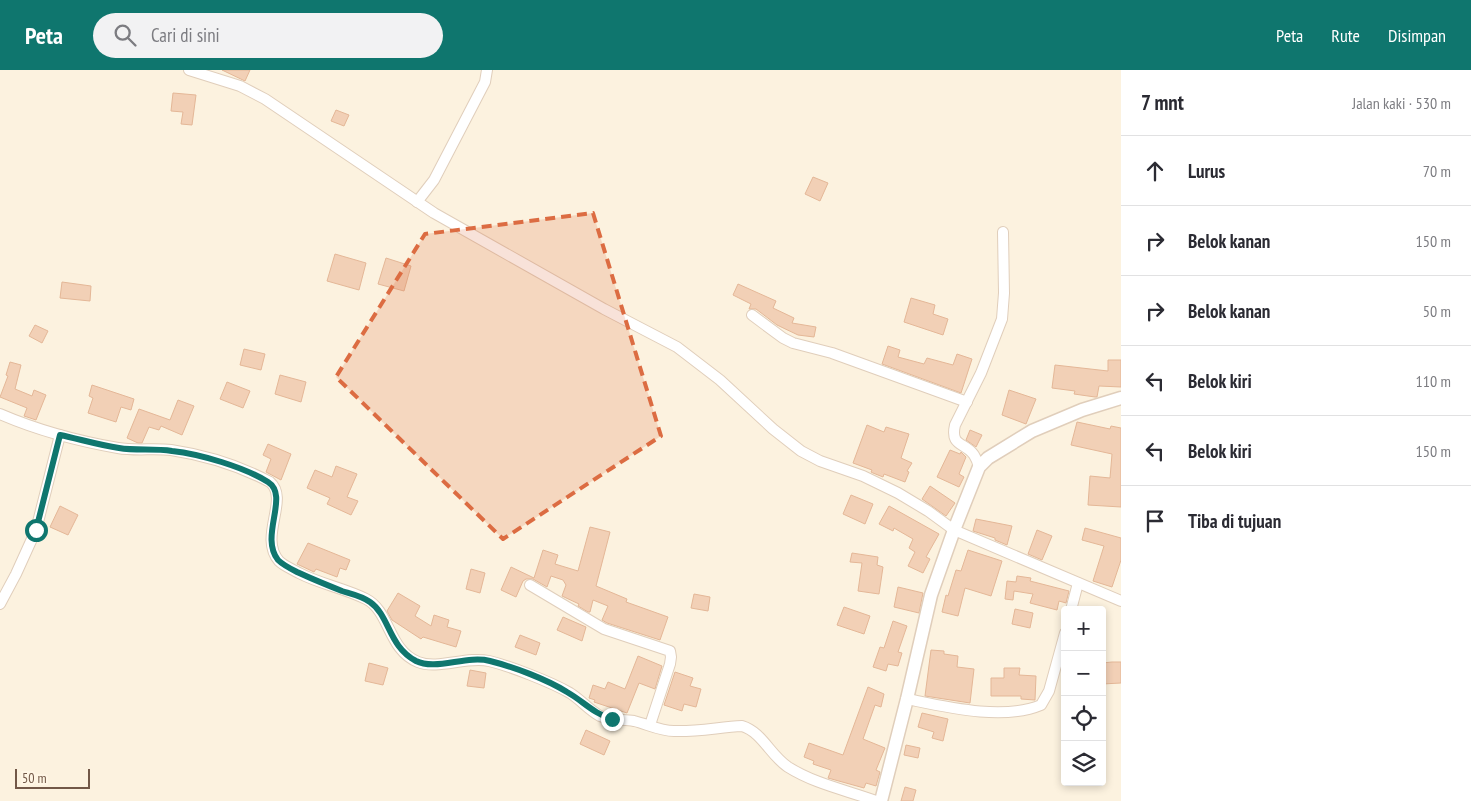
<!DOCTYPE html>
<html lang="id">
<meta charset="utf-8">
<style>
:root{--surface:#fff;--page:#f2f2f3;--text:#2b2b33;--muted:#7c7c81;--line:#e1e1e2;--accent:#0f766e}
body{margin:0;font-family:"PT Sans Narrow",sans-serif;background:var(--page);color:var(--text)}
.controls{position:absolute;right:15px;bottom:15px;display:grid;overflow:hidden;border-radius:5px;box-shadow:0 2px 8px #0003}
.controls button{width:45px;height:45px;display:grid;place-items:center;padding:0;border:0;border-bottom:1px solid var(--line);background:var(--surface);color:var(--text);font:25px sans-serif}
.scale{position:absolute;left:15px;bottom:12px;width:75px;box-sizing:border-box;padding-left:5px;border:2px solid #725847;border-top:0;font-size:14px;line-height:18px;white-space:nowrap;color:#725847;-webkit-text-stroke:4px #fff6e5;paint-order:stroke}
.stop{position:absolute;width:15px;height:15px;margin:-11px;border:4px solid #0f766e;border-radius:50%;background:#fff}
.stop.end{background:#0f766e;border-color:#fff;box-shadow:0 1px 5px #0008}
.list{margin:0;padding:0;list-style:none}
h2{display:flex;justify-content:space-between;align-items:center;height:65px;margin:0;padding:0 20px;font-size:21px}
h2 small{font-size:16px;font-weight:400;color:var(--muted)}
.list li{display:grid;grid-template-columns:32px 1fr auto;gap:15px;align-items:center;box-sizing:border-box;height:70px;padding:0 20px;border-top:1px solid var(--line)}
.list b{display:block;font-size:19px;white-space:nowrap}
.list em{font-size:16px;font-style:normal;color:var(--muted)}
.icon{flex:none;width:28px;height:28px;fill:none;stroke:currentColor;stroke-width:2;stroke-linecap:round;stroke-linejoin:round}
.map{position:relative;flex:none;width:1121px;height:731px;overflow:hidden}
header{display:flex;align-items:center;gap:30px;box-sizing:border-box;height:70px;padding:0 25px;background:var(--accent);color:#fff}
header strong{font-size:24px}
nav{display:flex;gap:28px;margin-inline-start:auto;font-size:18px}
.search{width:350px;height:45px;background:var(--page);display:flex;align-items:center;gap:12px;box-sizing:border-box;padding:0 18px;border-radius:28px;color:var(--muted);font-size:19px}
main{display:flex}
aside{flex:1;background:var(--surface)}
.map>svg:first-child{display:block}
.building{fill:#f2d0b6;stroke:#e4b797}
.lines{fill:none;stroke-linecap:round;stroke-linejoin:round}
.minor-casing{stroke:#e0cebb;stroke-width:12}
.tertiary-casing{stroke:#e0cebb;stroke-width:15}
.minor{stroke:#fff;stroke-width:10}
.tertiary{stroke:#fff;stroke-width:12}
.route{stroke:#0f766e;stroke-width:6}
.marked{fill:#dc6c42;fill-opacity:0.2;stroke:#dc6c42;stroke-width:4;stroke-dasharray:10 6;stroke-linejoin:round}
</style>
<header>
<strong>Peta</strong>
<div class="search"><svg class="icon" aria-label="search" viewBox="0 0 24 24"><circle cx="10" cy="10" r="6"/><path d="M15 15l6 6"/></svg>Cari di sini</div>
<nav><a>Peta</a><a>Rute</a><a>Disimpan</a></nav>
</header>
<main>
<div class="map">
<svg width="1121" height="731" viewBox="0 0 1121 731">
<rect width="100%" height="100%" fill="#fcf2df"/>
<!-- building -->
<g class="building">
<polygon points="222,0 250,0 245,11"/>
<polygon points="173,23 196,25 192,55 181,54 183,42 171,41"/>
<polygon points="336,40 349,45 344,56 331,51"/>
<polygon points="813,107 828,113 820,131 805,124"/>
<polygon points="335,184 366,193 359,220 327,211"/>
<polygon points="386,188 411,196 404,221 378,214"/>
<polygon points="62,212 91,216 90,231 60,228"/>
<polygon points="738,214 776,231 773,238 794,248 792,253 816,257 814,267 798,265 777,255 756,239 749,239 751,234 733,225"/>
<polygon points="911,228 935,235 933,244 948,249 943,265 904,252"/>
<polygon points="35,255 48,261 42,273 29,266"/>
<polygon points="888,276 900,280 898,287 924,294 927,288 953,295 957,284 972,289 961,323 882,294"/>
<polygon points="244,279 265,284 261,300 240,295"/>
<polygon points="1108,290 1121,290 1121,317 1099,316 1097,327 1095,327 1074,324 1075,321 1052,318 1055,295 1108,301"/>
<polygon points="10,292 21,295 15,319 32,326 34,320 46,325 36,350 24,346 27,338 0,327 8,306 6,305"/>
<polygon points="280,305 306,312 301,332 275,324"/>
<polygon points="227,312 250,321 243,338 220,329"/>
<polygon points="92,315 134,329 131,340 121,337 116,352 88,343 93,328 89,326"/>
<polygon points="1009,320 1036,329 1026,354 1002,345"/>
<polygon points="178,330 194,336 182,365 161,356 159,360 149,357 142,373 138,373 127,368 139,339 170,350"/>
<polygon points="1077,352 1110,359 1111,356 1121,358 1121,437 1088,435 1090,406 1110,408 1112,384 1071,375"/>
<polygon points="867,355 884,362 886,357 909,364 901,388 912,393 907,401 909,402 905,412 884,404 883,407 873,403 871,402 872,400 853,393"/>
<polygon points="970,360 982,365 976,377 966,370"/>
<polygon points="268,374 291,384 281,410 266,402 271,389 263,385"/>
<polygon points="950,380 960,384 961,382 966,387 959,404 964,407 959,417 937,407"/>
<polygon points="336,396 357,404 347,427 358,431 351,445 327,434 330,428 307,418 315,400 332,407"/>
<polygon points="930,416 955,433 946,446 922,429"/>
<polygon points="851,425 873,434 865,454 843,444"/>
<polygon points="60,436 78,445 68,465 50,457"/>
<polygon points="889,436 939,464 926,487 930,489 923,503 908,496 915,482 909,478 913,469 894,458 893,461 879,454"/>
<polygon points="976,449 1012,456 1007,475 995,470 995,468 973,461"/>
<polygon points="590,457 610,462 596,516 627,529 626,532 668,547 660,570 607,553 602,550 608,536 593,530 590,542 588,542 578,536 579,534 562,526 566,515 563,510 551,506 547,517 533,509 526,509 523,511 516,527 501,520 511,497 534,508 543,480 558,485 555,494 578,501"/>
<polygon points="1085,458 1121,468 1121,490 1112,517 1093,511 1104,476 1082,470"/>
<polygon points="1037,460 1052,466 1042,490 1028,484"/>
<polygon points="308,473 350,490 346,500 340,498 337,507 316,499 314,502 297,494"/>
<polygon points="968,480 1002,491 991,526 965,518 958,546 942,542 946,525 948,526 956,500 961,501"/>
<polygon points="852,483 878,487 877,495 883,497 879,524 858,521 862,493 850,492"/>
<polygon points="471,499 485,503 480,523 466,519"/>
<polygon points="1017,506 1031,508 1030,511 1069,521 1066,533 1059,531 1057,540 1030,533 1033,524 1014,521 1013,530 1005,529 1007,511 1016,512"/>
<polygon points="898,517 923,523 919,543 894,537"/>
<polygon points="398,523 420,536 415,546 431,556 434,545 449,550 447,557 461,561 456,577 423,567 421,569 392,550 387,541"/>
<polygon points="694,524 710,527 708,541 691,538"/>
<polygon points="844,537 870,546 864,564 837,555"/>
<polygon points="1015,539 1033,543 1030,558 1012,554"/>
<polygon points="563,547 586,557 582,571 557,560"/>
<polygon points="893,551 907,556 898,582 902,583 898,596 888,594 886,601 873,597 880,577 884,578"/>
<polygon points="520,565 540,573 536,585 515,577"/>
<polygon points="931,580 944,581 944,584 958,586 957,597 974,599 970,633 925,626"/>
<polygon points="638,586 662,596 655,619 639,613 627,643 594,632 595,630 589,628 593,615 605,619 608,612 625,619"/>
<polygon points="1112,592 1121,592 1121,613 1102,614 1102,593"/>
<polygon points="369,593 388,598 383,615 365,611"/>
<polygon points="1004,598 1020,598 1019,605 1036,606 1035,630 1021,629 1021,626 991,626 991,608 1004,608"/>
<polygon points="470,600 486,603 484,618 467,616"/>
<polygon points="675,602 693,608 690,616 701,619 696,637 684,634 682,641 664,635"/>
<polygon points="868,617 884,624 881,637 875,635 863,669 885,678 876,700 880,702 876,716 866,713 864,718 828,708 831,700 813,694 814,691 804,687 809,673 843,685"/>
<polygon points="922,643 948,649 943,671 932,668 934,662 918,657"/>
<polygon points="586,660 610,671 604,685 580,674"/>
<polygon points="906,675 920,678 918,688 904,685"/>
<polygon points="905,717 916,720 913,731 901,731"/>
</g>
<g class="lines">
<!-- minor casing -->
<g class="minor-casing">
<g id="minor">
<polyline points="189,0 240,16 265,29 434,143 604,239 677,277 720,310 773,359 801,381 820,391 863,406 898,423 928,441 954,460 1121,531"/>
<polyline points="417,132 434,110 485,12 487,0"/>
<polyline points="752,245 783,268 793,273 832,283 967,332"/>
<path d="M0,344C37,360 78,371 118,378C135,381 154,378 171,380C204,385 240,396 270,412C290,429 258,467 279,491C284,496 292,499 299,503C320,514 344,518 366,529C390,541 388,580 418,592C438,600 466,586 489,591C510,596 551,612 570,623C581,630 589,640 600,646C611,651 623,649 634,651C647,654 660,661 674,661C697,662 720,657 742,656C762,662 770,685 788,697C815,714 846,720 876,731"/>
<path d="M979,397C978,393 976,388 974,385C965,372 950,377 955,355L981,303L1002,249L1004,223L1003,162"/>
<polyline points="530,515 604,559 670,581 671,587 670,594 650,655"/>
<polyline points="0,534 16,504 36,460 60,365"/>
<polyline points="1071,540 1078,513"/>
<path d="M907,629C946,637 1003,651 1041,635L1049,621L1065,563"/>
</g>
</g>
<!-- tertiary casing -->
<g class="tertiary-casing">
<polyline id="tertiary" points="881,731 907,629 931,525 954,460 979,397 988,388 1032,361 1082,340 1121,328"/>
</g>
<!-- minor -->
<use href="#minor" class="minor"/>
<!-- tertiary -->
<use href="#tertiary" class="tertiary"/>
</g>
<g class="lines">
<!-- route -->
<path class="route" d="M36,460L60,365C79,369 99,375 119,378C136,381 154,378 172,381C200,384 244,397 268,412C290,426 259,466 278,490C283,495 291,499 297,502C312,509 327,515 342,521C352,524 362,526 370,532C390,546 388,576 416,591C436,601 466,585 490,591C514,597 546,609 567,622C583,631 594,644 612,649"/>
</g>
<!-- marked area -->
<path class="marked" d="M593,143L661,366L503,469L336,307L425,164Z"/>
</svg>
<div class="controls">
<button>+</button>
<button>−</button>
<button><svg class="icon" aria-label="locate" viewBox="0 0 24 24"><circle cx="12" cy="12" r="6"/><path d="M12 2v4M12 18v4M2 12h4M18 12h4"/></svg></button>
<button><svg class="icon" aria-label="layers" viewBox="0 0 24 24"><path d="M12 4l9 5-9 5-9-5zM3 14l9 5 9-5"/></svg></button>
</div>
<div class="scale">50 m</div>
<div class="stop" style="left:36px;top:460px"></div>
<div class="stop end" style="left:612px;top:649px"></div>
</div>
<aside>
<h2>7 mnt<small>Jalan kaki · 530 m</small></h2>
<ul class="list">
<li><svg class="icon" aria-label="ahead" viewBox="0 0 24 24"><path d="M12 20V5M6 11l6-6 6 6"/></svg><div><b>Lurus</b></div><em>70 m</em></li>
<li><svg class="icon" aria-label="right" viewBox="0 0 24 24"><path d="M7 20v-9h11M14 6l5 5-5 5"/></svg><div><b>Belok kanan</b></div><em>150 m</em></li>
<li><svg class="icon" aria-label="right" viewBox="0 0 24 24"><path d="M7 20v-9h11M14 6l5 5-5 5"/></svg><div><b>Belok kanan</b></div><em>50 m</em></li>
<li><svg class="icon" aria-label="left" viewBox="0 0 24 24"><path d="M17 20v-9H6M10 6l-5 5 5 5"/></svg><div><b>Belok kiri</b></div><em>110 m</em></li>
<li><svg class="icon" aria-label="left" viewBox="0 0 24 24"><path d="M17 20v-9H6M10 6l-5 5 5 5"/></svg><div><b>Belok kiri</b></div><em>150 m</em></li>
<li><svg class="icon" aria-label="arrive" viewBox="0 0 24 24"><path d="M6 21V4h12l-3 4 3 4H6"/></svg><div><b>Tiba di tujuan</b></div></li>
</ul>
</aside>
</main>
